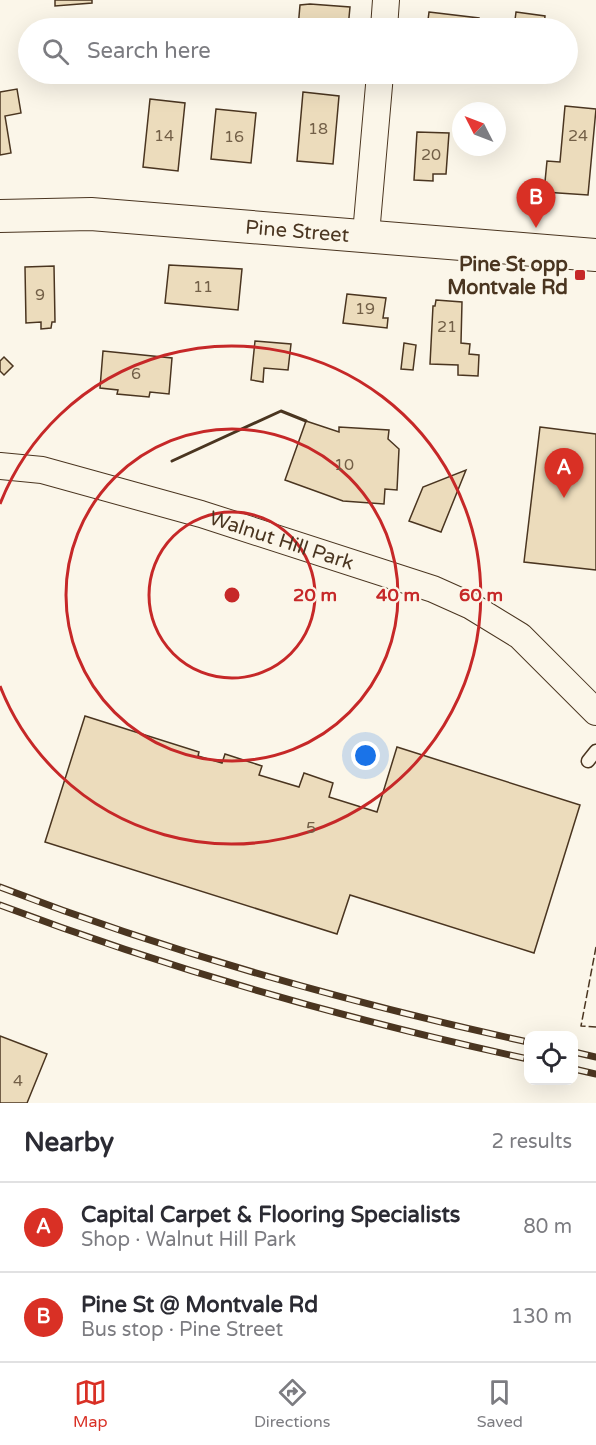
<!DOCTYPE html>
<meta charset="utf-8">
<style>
:root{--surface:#fff;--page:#f7f7f7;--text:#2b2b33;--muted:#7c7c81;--line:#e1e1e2;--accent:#d93025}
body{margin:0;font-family:"Varela Round",sans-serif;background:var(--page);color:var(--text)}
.controls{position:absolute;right:18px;bottom:18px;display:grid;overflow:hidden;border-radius:12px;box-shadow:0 6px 24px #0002}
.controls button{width:54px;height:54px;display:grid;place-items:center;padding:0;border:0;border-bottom:2px solid var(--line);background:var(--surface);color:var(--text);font:30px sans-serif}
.compass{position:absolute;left:452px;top:102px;width:54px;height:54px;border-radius:50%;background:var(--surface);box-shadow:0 6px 24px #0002;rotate:312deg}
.you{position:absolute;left:366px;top:756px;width:21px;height:21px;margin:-15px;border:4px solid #fff;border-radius:50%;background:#1a73e8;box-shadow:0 0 0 9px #1a73e833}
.badge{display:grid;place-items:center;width:39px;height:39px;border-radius:50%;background:var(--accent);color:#fff;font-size:20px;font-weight:700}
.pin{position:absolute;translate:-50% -50px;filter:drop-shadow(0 2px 3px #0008)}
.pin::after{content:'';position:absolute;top:32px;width:21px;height:18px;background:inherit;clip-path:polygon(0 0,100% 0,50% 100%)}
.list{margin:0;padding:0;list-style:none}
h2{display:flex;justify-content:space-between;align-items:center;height:78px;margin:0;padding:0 24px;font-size:26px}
h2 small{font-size:20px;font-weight:400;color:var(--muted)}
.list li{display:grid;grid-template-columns:39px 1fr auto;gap:18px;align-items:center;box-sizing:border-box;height:90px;padding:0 24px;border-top:2px solid var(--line)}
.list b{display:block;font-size:22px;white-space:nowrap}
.list p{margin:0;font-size:20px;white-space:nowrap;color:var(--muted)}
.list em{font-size:20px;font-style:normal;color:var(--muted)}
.icon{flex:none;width:33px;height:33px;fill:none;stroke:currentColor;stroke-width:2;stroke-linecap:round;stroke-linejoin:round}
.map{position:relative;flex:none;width:596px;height:1103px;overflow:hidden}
.search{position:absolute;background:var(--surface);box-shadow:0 6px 24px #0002;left:18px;right:18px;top:18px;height:66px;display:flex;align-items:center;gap:15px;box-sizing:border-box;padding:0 21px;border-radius:33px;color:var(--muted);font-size:22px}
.sheet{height:258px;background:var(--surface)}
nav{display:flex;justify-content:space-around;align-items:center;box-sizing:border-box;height:84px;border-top:2px solid var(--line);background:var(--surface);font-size:16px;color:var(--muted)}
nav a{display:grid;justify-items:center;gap:3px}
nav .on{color:var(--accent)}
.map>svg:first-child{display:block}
.building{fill:#ecdcbc;stroke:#4a3520;stroke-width:1.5}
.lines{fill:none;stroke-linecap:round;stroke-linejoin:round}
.service-casing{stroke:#4a3520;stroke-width:15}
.minor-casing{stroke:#4a3520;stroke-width:28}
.tertiary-casing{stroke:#4a3520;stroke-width:34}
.service{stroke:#fbf6e9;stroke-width:12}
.minor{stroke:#fbf6e9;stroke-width:26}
.tertiary{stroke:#fbf6e9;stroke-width:32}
.rail-casing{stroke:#4a3520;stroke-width:7}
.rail{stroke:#fbf6e9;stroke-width:4.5;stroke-dasharray:14;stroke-linecap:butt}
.fence{stroke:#4a3520;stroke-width:1.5;stroke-dasharray:8 3;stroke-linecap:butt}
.wall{stroke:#4a3520;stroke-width:3}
.ring{fill:none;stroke:#c62828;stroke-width:3}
.poi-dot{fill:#c62828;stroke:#fbf6e9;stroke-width:2}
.labels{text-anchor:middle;stroke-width:4.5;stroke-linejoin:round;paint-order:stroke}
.number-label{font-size:16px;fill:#725f47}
.street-label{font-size:20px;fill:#4a3520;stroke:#fbf6e9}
.poi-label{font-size:20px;font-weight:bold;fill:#4a3520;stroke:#fbf6e9;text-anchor:end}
.centre{fill:#c62828;stroke:#fbf6e9;stroke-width:3}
.ring-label{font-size:18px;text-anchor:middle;font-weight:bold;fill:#c62828;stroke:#fbf6e9;stroke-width:4.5;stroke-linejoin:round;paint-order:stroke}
</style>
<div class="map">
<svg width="596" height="1103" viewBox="0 0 596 1103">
<rect width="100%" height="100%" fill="#fbf6e9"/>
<!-- building -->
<g class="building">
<polygon points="55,0 92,0 92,3 55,6"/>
<polygon points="310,4 350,7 348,28 298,28 300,5"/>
<polygon points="429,12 479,18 478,28 427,28"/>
<polygon points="516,12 545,16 544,28 514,28"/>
<polygon points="271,24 294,26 294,28 271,28"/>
<polygon points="192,74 209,74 208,78 192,77"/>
<polygon points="17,89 21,113 5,116 11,153 0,155 0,92"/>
<polygon points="303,92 339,96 333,164 297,161"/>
<polygon points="150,99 185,103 178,171 143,167"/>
<polygon points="565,106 596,109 588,195 544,192 547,161 560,162"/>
<polygon points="216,109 256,113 251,163 211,159"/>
<polygon points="417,132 449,133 446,174 433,174 433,181 414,180"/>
<polygon points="169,265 242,269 238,310 165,303"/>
<polygon points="54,266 55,322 52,322 51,328 41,329 41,322 26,323 25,267"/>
<polygon points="347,294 386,298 383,318 388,318 387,328 343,323"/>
<polygon points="436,300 462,302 461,343 470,344 469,354 479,355 478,376 458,375 458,365 430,364 433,306 435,306"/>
<polygon points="255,341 291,344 288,370 264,368 263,382 251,380"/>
<polygon points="404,343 416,345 413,370 401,369"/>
<polygon points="103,351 172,358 169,394 150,392 149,397 117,394 118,390 100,388"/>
<polygon points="4,357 13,366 4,375 0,371 0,361"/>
<polygon points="306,421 339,432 339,427 389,430 388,439 399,449 397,490 385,489 384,504 343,501 285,480"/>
<polygon points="540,427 596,434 596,570 524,562"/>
<polygon points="466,470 441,532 409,521 423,487"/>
<polygon points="85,716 199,752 198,756 222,763 225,754 262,766 259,775 299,787 304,773 333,783 329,797 377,812 397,747 580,805 534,953 350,895 337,934 45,842"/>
<polygon points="0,1036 47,1054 27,1103 0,1103"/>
</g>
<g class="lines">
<!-- service casing -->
<g class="service-casing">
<polyline id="service" points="588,761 596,751"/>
</g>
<!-- minor casing -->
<g class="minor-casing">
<g id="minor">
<polyline points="384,28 386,0"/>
<polyline points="366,234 380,74"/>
<path id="s1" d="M0,466L42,470L201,514L433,589L471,606L520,636L596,712"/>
</g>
</g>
<!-- tertiary casing -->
<g class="tertiary-casing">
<g id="tertiary">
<path id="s2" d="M0,216L91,214L596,255"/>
</g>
</g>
<!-- service -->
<use href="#service" class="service"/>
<!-- minor -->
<use href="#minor" class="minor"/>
<!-- tertiary -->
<use href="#tertiary" class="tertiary"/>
<!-- rail casing -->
<g class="rail-casing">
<g id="rail">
<path d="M0,887C172,953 349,1003 528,1042"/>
<path d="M0,905C172,970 349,1020 528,1059"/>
<polyline points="574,1052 596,1057"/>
<polyline points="574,1069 596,1074"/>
</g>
</g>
<!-- rail -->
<use href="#rail" class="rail"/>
<!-- fence -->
<polyline class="fence" points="596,947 581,1026 596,1027"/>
<!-- wall -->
<polyline class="wall" points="172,461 281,411 306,421"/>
</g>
<!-- distance rings -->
<g class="ring">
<circle cx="232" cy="595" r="83"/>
<circle cx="232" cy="595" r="166"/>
<path d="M0 504A249 249 0 1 1 0 686"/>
</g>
<!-- markers -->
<rect class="poi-dot" x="574" y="269" width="12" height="12" rx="3"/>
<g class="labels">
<!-- number labels -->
<g class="number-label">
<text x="318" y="134">18</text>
<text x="164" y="141">14</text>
<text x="578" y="141">24</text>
<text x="234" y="142">16</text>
<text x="431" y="160">20</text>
<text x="203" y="292">11</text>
<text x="40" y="300">9</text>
<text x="365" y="314">19</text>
<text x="447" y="332">21</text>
<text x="136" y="379">6</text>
<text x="344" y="470">10</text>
<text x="311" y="833">5</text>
<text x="18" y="1086">4</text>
</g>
<!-- street labels -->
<g class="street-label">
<text dy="7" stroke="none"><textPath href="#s2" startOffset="298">Pine Street</textPath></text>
<text dy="7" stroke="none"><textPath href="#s1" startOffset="292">Walnut Hill Park</textPath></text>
</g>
<!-- poi labels -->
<g class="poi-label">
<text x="568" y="271">Pine St opp<tspan x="568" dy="23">Montvale Rd</tspan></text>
</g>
</g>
<circle cx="232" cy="595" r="9" class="centre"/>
<g class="ring-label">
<text x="315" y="601">20 m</text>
<text x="398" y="601">40 m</text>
<text x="481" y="601">60 m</text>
</g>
</svg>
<div class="controls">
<button><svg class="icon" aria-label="locate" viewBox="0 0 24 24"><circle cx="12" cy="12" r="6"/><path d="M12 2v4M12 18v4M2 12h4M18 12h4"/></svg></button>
</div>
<svg class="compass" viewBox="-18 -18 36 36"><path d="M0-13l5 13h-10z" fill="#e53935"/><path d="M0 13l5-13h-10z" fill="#7c7c81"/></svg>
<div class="you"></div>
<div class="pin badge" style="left:564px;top:498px">A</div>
<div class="pin badge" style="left:536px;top:228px">B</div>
<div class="search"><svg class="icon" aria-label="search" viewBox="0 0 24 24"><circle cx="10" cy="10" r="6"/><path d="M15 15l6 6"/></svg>Search here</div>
</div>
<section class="sheet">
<h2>Nearby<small>2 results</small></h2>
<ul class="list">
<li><span class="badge">A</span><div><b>Capital Carpet &amp; Flooring Specialists</b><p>Shop · Walnut Hill Park</p></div><em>80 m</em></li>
<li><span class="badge">B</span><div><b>Pine St @ Montvale Rd</b><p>Bus stop · Pine Street</p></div><em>130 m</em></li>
</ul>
</section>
<nav>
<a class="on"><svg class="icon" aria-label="map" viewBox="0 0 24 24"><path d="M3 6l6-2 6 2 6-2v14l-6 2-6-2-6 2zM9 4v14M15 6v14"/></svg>Map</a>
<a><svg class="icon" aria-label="directions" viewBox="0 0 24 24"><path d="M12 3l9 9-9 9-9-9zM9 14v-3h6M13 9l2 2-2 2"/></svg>Directions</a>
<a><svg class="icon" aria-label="saved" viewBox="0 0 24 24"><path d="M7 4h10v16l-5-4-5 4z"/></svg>Saved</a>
</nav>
